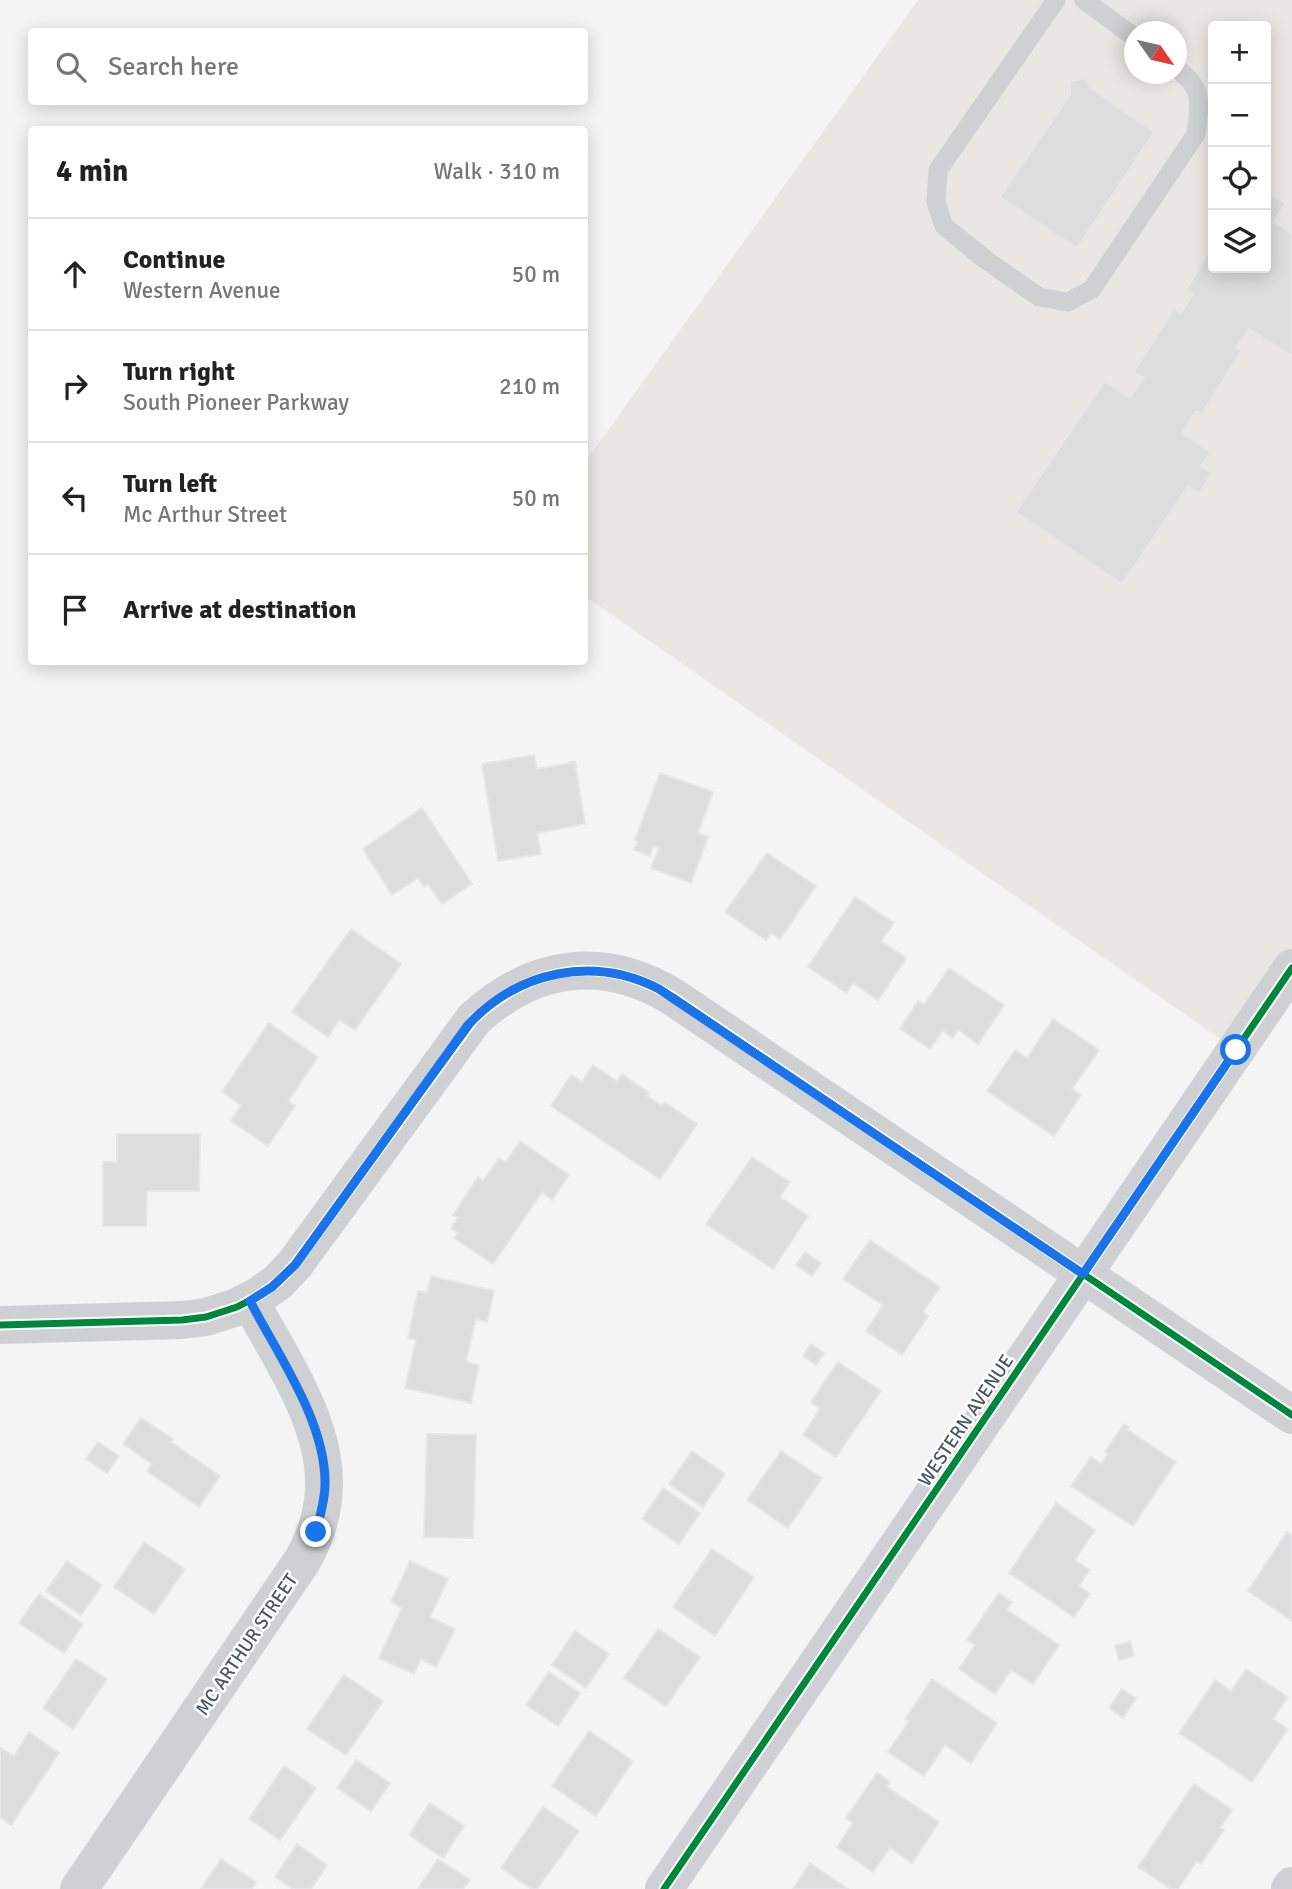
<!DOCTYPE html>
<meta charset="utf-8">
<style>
:root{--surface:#fff;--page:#f2f2f2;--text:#222;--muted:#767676;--line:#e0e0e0}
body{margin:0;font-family:Signika,sans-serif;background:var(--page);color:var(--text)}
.controls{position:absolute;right:21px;top:21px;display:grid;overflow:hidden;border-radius:7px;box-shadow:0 4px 18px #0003}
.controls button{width:63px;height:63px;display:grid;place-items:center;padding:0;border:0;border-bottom:2px solid var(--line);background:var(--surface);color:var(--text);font:35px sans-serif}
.compass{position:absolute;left:1124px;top:21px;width:63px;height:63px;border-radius:50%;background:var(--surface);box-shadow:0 4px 18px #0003;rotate:124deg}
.stop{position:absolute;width:21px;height:21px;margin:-16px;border:5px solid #1a73e8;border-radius:50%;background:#fff}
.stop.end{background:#1a73e8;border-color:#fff;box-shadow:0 2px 7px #0008}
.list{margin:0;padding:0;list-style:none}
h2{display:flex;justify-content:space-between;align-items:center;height:91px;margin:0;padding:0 28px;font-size:30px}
h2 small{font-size:23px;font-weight:400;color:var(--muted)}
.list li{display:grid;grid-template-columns:46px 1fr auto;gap:21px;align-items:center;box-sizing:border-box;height:112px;padding:0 28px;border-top:2px solid var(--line)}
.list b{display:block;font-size:26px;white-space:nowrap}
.list p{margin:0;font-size:23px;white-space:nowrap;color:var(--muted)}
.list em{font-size:23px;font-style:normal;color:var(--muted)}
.icon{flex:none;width:38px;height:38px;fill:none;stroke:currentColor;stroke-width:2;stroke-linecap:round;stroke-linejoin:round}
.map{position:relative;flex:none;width:1292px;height:1889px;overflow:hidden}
.search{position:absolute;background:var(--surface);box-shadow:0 4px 18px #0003;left:28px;top:28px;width:560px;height:77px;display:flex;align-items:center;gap:18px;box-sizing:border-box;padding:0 24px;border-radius:7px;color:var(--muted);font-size:26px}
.panel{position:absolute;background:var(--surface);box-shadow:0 4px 18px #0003;left:28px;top:126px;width:560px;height:539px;border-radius:7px}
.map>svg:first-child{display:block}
.commercial{fill:#e8e7e3;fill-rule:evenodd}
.building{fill:#ddddde;stroke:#e5e6e7;stroke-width:2}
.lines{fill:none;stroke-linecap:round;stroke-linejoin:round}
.lane{stroke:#ced0d2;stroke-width:19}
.street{stroke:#ced0d2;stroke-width:38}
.secondary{stroke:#ced0d4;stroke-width:38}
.cycleway-casing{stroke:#fff;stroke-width:11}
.cycleway{stroke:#00873e;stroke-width:7}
.route{stroke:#1a73e8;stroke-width:9}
.labels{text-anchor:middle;stroke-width:5;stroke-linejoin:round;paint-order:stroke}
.street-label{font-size:19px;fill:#4a5661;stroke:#fff}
</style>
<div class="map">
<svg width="1292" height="1889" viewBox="0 0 1292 1889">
<rect width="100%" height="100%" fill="#f4f4f4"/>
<!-- commercial -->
<path class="commercial" d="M918,0H1292V968L1236,1050L585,596V462ZM1213,26H1266V268H1213ZM1134,32H1176V74H1134Z"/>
<!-- building -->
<g class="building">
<polygon points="1087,78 1090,88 1154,132 1077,248 1000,197 1070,95 1070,81"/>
<polygon points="1266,191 1285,203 1274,222 1292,233 1292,356 1249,329 1236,347 1241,351 1202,414 1196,411 1182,433 1211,452 1201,466 1212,473 1199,493 1188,486 1122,584 1016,512 1105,381 1130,398 1144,378 1134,372 1174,309 1181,313 1193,294 1186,290 1213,245 1213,268 1266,268"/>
<polygon points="534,755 537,769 575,762 585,824 537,833 541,854 498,861 482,764"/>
<polygon points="660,773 713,792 698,833 708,837 691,883 651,868 659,848 653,846 650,856 634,850 638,841 635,840"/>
<polygon points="422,808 472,884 442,904 428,884 424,887 418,878 392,895 363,849"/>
<polygon points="767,853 816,886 780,939 771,933 766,940 725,912"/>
<polygon points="855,897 894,923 881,941 906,958 878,1000 853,983 847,993 808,967"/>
<polygon points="351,929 401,964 355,1030 339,1020 328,1037 292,1012"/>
<polygon points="949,968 1004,1005 978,1044 958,1030 953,1038 943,1031 930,1049 900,1029 918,1001 924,1005"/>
<polygon points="1053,1019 1099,1050 1072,1089 1081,1095 1054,1136 987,1091 1015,1050 1027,1058"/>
<polygon points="269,1023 318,1057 288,1101 295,1106 268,1146 231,1121 241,1105 222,1092"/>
<polygon points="593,1065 617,1081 622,1074 649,1093 647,1096 661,1105 664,1102 697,1124 660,1179 551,1106 571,1075 582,1082"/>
<polygon points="117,1134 200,1134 199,1191 147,1191 146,1226 103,1226 103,1162 117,1162"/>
<polygon points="520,1141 569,1175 552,1200 542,1192 493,1264 454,1238 458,1233 451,1229 458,1218 453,1215 478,1177 483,1181 499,1158 506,1162"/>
<polygon points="752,1157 790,1182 780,1197 808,1216 773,1269 706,1224"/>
<polygon points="870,1240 940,1287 923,1312 928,1316 902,1355 866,1331 883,1305 843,1279"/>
<polygon points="805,1252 821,1263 812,1276 796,1265"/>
<polygon points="431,1276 494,1291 487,1322 476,1319 466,1362 479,1365 471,1403 405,1388 416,1340 408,1338 418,1291 427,1293"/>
<polygon points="811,1344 824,1353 816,1365 803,1356"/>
<polygon points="838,1362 881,1391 836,1457 803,1435 820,1409 811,1402"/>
<polygon points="141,1418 173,1439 171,1442 220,1476 199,1507 147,1471 152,1464 123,1444"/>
<polygon points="1124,1424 1129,1427 1127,1429 1176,1462 1133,1526 1071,1486 1091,1457 1101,1464 1108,1454 1105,1452"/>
<polygon points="427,1434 476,1435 473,1538 424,1537"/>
<polygon points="98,1442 119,1456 107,1473 86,1459"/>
<polygon points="692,1451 725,1474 703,1507 669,1484"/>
<polygon points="781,1451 822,1478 788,1528 747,1500"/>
<polygon points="663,1488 700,1513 679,1544 642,1519"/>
<polygon points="1056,1503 1095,1530 1075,1560 1090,1570 1079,1586 1090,1594 1074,1617 1009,1573"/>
<polygon points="1287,1532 1292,1536 1292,1621 1248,1591"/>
<polygon points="144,1542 185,1569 154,1614 114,1587"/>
<polygon points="712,1549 754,1577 715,1636 673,1607"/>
<polygon points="67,1561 102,1585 81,1615 46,1591"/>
<polygon points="410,1561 448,1579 430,1617 455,1629 436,1667 421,1659 414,1674 379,1658 402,1608 391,1602"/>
<polygon points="999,1593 1012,1602 1007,1610 1059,1645 1033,1684 1011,1670 995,1694 959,1669 975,1645 967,1640"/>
<polygon points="39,1594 83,1624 64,1653 19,1623"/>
<polygon points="658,1629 700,1657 666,1706 624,1678"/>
<polygon points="575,1631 609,1654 586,1688 552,1665"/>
<polygon points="1130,1641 1134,1656 1119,1661 1115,1646"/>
<polygon points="76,1659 107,1679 73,1729 43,1708"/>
<polygon points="1246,1669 1288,1697 1273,1719 1288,1729 1252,1782 1179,1733 1215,1680 1231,1691"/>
<polygon points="549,1672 580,1693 558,1726 526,1705"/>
<polygon points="344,1675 383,1701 346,1755 307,1729"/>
<polygon points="932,1679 997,1723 971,1763 945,1745 924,1776 888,1752 909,1721 905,1719"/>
<polygon points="1122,1689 1136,1698 1123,1718 1109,1708"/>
<polygon points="589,1731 633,1761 596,1816 552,1786"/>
<polygon points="29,1732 59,1753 11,1825 0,1817 0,1748 14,1756"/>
<polygon points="356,1760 390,1783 371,1811 337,1788"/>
<polygon points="284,1766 316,1788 280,1840 249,1819"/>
<polygon points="877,1773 890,1782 887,1787 939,1822 912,1863 890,1848 873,1872 837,1847 853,1823 846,1818"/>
<polygon points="1194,1784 1232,1810 1220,1828 1224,1830 1201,1864 1197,1861 1178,1889 1171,1889 1138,1867"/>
<polygon points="430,1803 464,1826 443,1858 409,1835"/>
<polygon points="543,1807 579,1831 537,1889 532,1889 501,1868"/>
<polygon points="297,1844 327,1865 311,1889 293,1889 275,1877"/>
<polygon points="221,1859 256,1882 252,1889 201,1889"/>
<polygon points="438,1859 470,1880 463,1889 418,1889"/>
<polygon points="810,1863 848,1889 793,1889"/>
</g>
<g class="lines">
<!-- lane -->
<g class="lane">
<path d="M1056,0L938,170L936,202L944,226L986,260L1039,297L1068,302L1092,289L1196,134C1200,103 1204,88 1176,68"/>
<polyline points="1084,0 1134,37"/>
</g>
<!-- street -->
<g class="street">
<path d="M0,1325L182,1320L206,1317L237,1307L258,1296L278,1282L295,1264L474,1019C533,965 602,954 673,997L1292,1415"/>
<path d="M79,1889L302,1561C358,1465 295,1385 250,1301"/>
<polyline points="1290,1889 1292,1886"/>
</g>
<!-- secondary -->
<polyline class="secondary" points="664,1889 1292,968"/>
<!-- cycleway casing -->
<g class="cycleway-casing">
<g id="cycleway">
<path d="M0,1325L182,1320L206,1317L237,1307L258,1296L278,1282L295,1264L474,1019C533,965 602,954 673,997L1292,1415"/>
<polyline points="664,1889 1292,968"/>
</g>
</g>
<!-- cycleway -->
<use href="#cycleway" class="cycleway"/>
</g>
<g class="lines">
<!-- route -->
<path class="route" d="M316,1532C320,1516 325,1500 325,1484C326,1422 278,1355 250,1301L272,1287L295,1265L468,1025C518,971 593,955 659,989L1083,1274L1236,1050"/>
</g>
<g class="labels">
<!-- street labels -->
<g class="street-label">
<text transform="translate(965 1420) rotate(-56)" y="7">WESTERN AVENUE</text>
<text transform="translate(246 1644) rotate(-56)" y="7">MC ARTHUR STREET</text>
</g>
</g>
</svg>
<div class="controls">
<button>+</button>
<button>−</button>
<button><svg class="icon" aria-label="locate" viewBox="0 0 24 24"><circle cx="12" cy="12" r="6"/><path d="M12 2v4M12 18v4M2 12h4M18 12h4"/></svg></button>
<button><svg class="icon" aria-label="layers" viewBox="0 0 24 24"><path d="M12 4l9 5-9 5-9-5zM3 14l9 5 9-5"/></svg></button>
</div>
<svg class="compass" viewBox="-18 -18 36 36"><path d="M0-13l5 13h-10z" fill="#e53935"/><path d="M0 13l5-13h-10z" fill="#767676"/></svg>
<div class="stop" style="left:1236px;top:1050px"></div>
<div class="stop end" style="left:316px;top:1532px"></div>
<div class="search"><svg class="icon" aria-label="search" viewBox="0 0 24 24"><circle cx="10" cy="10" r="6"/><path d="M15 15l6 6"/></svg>Search here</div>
<section class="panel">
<h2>4 min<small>Walk · 310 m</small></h2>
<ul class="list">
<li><svg class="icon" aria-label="ahead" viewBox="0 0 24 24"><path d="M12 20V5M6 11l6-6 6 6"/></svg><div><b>Continue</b><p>Western Avenue</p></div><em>50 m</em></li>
<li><svg class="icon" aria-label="right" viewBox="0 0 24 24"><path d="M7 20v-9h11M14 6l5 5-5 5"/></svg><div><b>Turn right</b><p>South Pioneer Parkway</p></div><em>210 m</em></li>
<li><svg class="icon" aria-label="left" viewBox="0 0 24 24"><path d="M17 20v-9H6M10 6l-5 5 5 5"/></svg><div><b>Turn left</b><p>Mc Arthur Street</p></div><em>50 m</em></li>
<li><svg class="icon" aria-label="arrive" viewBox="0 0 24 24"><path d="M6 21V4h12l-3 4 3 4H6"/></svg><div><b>Arrive at destination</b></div></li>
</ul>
</section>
</div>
